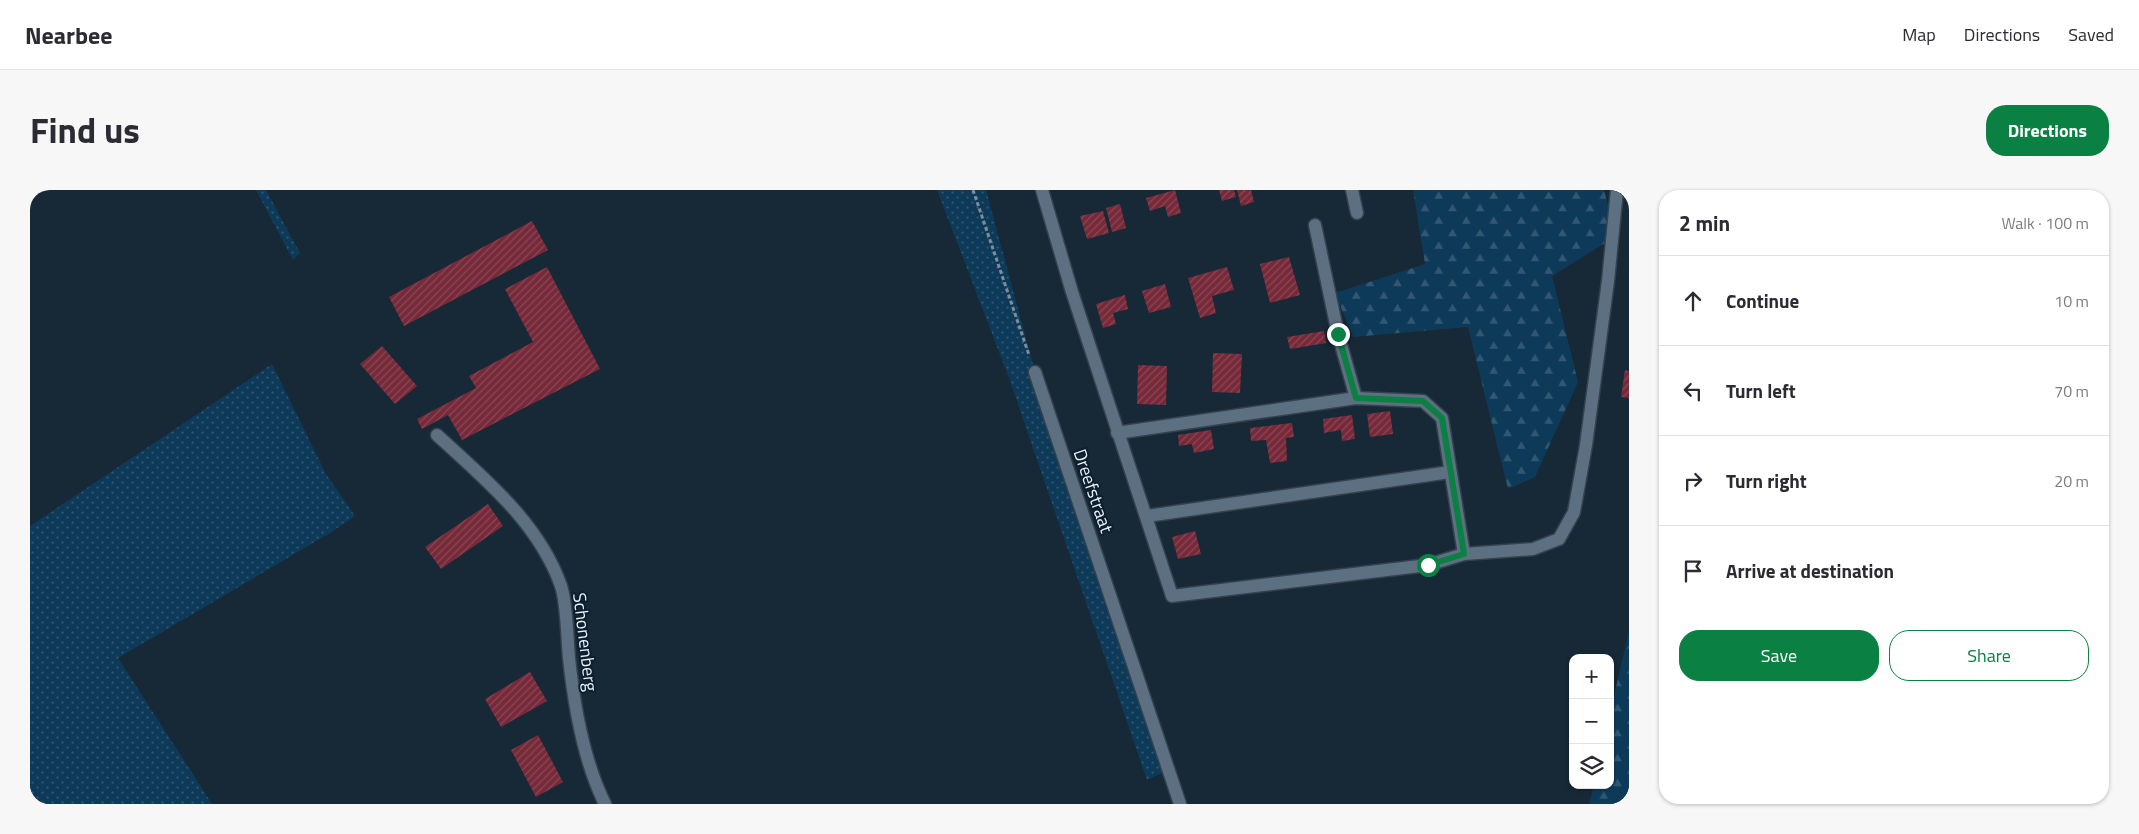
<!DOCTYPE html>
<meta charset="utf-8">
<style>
:root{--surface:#fff;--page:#f7f7f7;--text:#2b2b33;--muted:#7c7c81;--line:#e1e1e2;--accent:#0b8043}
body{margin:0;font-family:"Titillium Web",sans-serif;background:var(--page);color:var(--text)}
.controls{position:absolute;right:15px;bottom:15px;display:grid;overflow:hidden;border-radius:10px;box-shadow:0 1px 4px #0004}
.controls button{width:45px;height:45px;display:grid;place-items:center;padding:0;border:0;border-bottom:1px solid var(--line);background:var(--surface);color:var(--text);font:25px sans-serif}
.stop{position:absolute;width:15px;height:15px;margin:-11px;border:4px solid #0b8043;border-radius:50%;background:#fff}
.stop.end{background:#0b8043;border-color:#fff;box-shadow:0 1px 5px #0008}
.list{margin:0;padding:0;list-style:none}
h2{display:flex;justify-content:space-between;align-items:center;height:65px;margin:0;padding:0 20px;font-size:21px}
h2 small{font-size:16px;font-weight:400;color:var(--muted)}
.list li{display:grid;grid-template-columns:32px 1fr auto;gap:15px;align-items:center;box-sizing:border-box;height:90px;padding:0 20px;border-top:1px solid var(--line)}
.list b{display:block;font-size:19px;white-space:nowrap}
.list em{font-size:16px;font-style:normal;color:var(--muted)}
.actions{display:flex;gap:10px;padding:15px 20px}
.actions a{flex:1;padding:11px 0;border:1px solid var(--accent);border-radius:20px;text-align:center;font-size:18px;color:var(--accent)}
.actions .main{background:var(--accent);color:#fff}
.icon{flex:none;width:28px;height:28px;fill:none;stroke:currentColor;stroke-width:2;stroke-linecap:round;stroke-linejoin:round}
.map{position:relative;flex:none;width:1599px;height:614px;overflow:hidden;border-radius:20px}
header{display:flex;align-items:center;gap:30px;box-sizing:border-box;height:70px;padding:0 25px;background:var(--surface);border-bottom:1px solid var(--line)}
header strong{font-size:24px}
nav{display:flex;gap:28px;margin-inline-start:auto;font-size:18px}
.intro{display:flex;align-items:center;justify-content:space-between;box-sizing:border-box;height:120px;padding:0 30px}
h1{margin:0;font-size:35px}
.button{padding:12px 22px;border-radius:20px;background:var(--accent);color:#fff;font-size:18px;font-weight:700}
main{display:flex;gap:30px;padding:0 30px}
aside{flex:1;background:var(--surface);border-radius:20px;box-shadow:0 1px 4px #0004}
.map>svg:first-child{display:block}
.grass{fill:url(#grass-dots)}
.forest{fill:url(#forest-firs)}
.building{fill:url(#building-hatch)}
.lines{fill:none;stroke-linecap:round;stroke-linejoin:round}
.service-casing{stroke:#34424e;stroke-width:15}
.minor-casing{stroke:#34424e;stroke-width:15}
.path{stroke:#7f8d99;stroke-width:3;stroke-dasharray:4 2.5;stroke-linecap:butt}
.service{stroke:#5d7081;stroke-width:12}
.minor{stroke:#5d7081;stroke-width:12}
.route{stroke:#0b8043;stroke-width:6}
.labels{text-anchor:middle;stroke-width:4;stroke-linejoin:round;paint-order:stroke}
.street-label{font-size:18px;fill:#e7f2fb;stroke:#0d1e2c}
</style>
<header>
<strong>Nearbee</strong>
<nav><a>Map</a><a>Directions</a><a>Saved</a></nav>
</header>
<div class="intro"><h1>Find us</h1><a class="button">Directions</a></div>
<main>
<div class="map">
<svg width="1599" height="614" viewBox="0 0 1599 614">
<defs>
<pattern id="grass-dots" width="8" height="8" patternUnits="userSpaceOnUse" patternTransform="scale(1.25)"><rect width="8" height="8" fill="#0e3a59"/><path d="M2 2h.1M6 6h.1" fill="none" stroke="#315772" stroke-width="1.8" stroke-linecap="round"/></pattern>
<pattern id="forest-firs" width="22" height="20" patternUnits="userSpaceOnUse" patternTransform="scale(1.25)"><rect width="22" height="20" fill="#0e3a59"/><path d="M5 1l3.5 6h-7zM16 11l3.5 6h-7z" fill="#315772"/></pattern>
<pattern id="building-hatch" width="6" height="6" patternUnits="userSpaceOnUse" patternTransform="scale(1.25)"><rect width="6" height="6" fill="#762938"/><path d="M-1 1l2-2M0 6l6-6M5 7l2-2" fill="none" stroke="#8a4856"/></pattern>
</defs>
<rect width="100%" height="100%" fill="#172836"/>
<!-- grass -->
<g class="grass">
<polygon points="226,0 236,0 270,63 263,70"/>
<polygon points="907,0 956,0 1005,182 1139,579 1117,590 979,188"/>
<polygon points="242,174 296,284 325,326 300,343 88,468 182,614 0,614 0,336"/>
</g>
<!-- forest -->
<g class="forest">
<polygon points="1383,0 1574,0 1586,46 1522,86 1548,192 1505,287 1478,299 1438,137 1323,147 1305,103 1395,74"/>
<polygon points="1599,441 1599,614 1559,614 1564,595 1580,595 1580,523"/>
</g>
<!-- building -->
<g class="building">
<polygon points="1145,0 1151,23 1138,27 1135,16 1120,21 1116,8"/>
<polygon points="1189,0 1204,0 1206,7 1192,11"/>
<polygon points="1207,0 1221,0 1224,12 1211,16"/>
<polygon points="1090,14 1096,38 1082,42 1076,18"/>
<polygon points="1073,21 1079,43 1057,49 1050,26"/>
<polygon points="502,31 518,60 374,136 359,107"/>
<polygon points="1259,67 1270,105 1240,113 1230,74"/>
<polygon points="517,77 570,179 432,250 418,225 392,239 387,229 446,198 439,186 503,152 475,99"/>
<polygon points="1197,77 1204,100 1182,106 1186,123 1170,128 1158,88"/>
<polygon points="1135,94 1141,117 1119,123 1112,101"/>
<polygon points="1095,105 1098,119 1083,123 1086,134 1073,138 1066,114"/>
<polygon points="1294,141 1296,153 1260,159 1257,147"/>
<polygon points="352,156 387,196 365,214 330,174"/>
<polygon points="1183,163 1212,164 1210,203 1182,202"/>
<polygon points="1108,175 1137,176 1136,215 1107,214"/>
<polygon points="1595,180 1599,181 1599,208 1591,207"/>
<polygon points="1360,221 1363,244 1340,247 1337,224"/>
<polygon points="1322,225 1325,249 1312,251 1311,240 1294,243 1293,229"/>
<polygon points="1262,233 1264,247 1256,248 1257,271 1240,273 1236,250 1221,251 1220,238"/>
<polygon points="1181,240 1184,259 1164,263 1162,254 1149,256 1148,245"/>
<polygon points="458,314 473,336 411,379 395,357"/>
<polygon points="1165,341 1171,364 1148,369 1142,347"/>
<polygon points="500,482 517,511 471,537 455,509"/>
<polygon points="508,545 533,592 506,607 481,560"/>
</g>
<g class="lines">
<!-- service casing -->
<g class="service-casing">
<g id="service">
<polyline points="1012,0 1042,102 1142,406 1398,375 1434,364 1503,359 1529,349 1544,322 1556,255 1578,91 1587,0"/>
<polyline points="1322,0 1327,23"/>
<polyline points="1285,35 1308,144 1326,208"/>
<polyline points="1087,243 1326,208 1393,211 1412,228 1434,364"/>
<polyline points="1117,326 1420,282"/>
</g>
</g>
<!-- minor casing -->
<g class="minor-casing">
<g id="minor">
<polyline points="1005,182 1150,614"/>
<path d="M407,245C455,289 509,333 531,396C537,413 537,448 539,468C544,515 554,572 575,614"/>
</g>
</g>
<!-- path -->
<polyline class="path" points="943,0 999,165"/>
<!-- service -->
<use href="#service" class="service"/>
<!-- minor -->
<use href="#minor" class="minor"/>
</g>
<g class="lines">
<!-- route -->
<polyline class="route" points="1308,144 1326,208 1393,211 1412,228 1434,364 1398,375"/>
</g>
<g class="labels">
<!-- street labels -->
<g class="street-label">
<text transform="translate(1063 301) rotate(71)" y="6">Dreefstraat</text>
<text transform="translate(555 452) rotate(83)" y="6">Schonenberg</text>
</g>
</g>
</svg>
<div class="controls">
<button>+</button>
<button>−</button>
<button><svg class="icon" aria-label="layers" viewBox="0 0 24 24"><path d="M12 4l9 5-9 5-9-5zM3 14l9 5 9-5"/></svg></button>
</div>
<div class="stop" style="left:1398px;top:375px"></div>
<div class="stop end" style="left:1308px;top:144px"></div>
</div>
<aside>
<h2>2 min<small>Walk · 100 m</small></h2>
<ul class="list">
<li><svg class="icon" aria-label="ahead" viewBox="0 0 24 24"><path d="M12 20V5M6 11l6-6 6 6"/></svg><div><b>Continue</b></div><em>10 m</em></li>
<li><svg class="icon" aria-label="left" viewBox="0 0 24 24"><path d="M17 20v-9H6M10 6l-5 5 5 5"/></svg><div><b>Turn left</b></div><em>70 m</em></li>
<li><svg class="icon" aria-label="right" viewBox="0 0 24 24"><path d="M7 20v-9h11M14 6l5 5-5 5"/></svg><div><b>Turn right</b></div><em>20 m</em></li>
<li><svg class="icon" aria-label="arrive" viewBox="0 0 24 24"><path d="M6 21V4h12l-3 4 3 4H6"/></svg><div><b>Arrive at destination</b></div></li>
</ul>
<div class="actions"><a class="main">Save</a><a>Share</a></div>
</aside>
</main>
